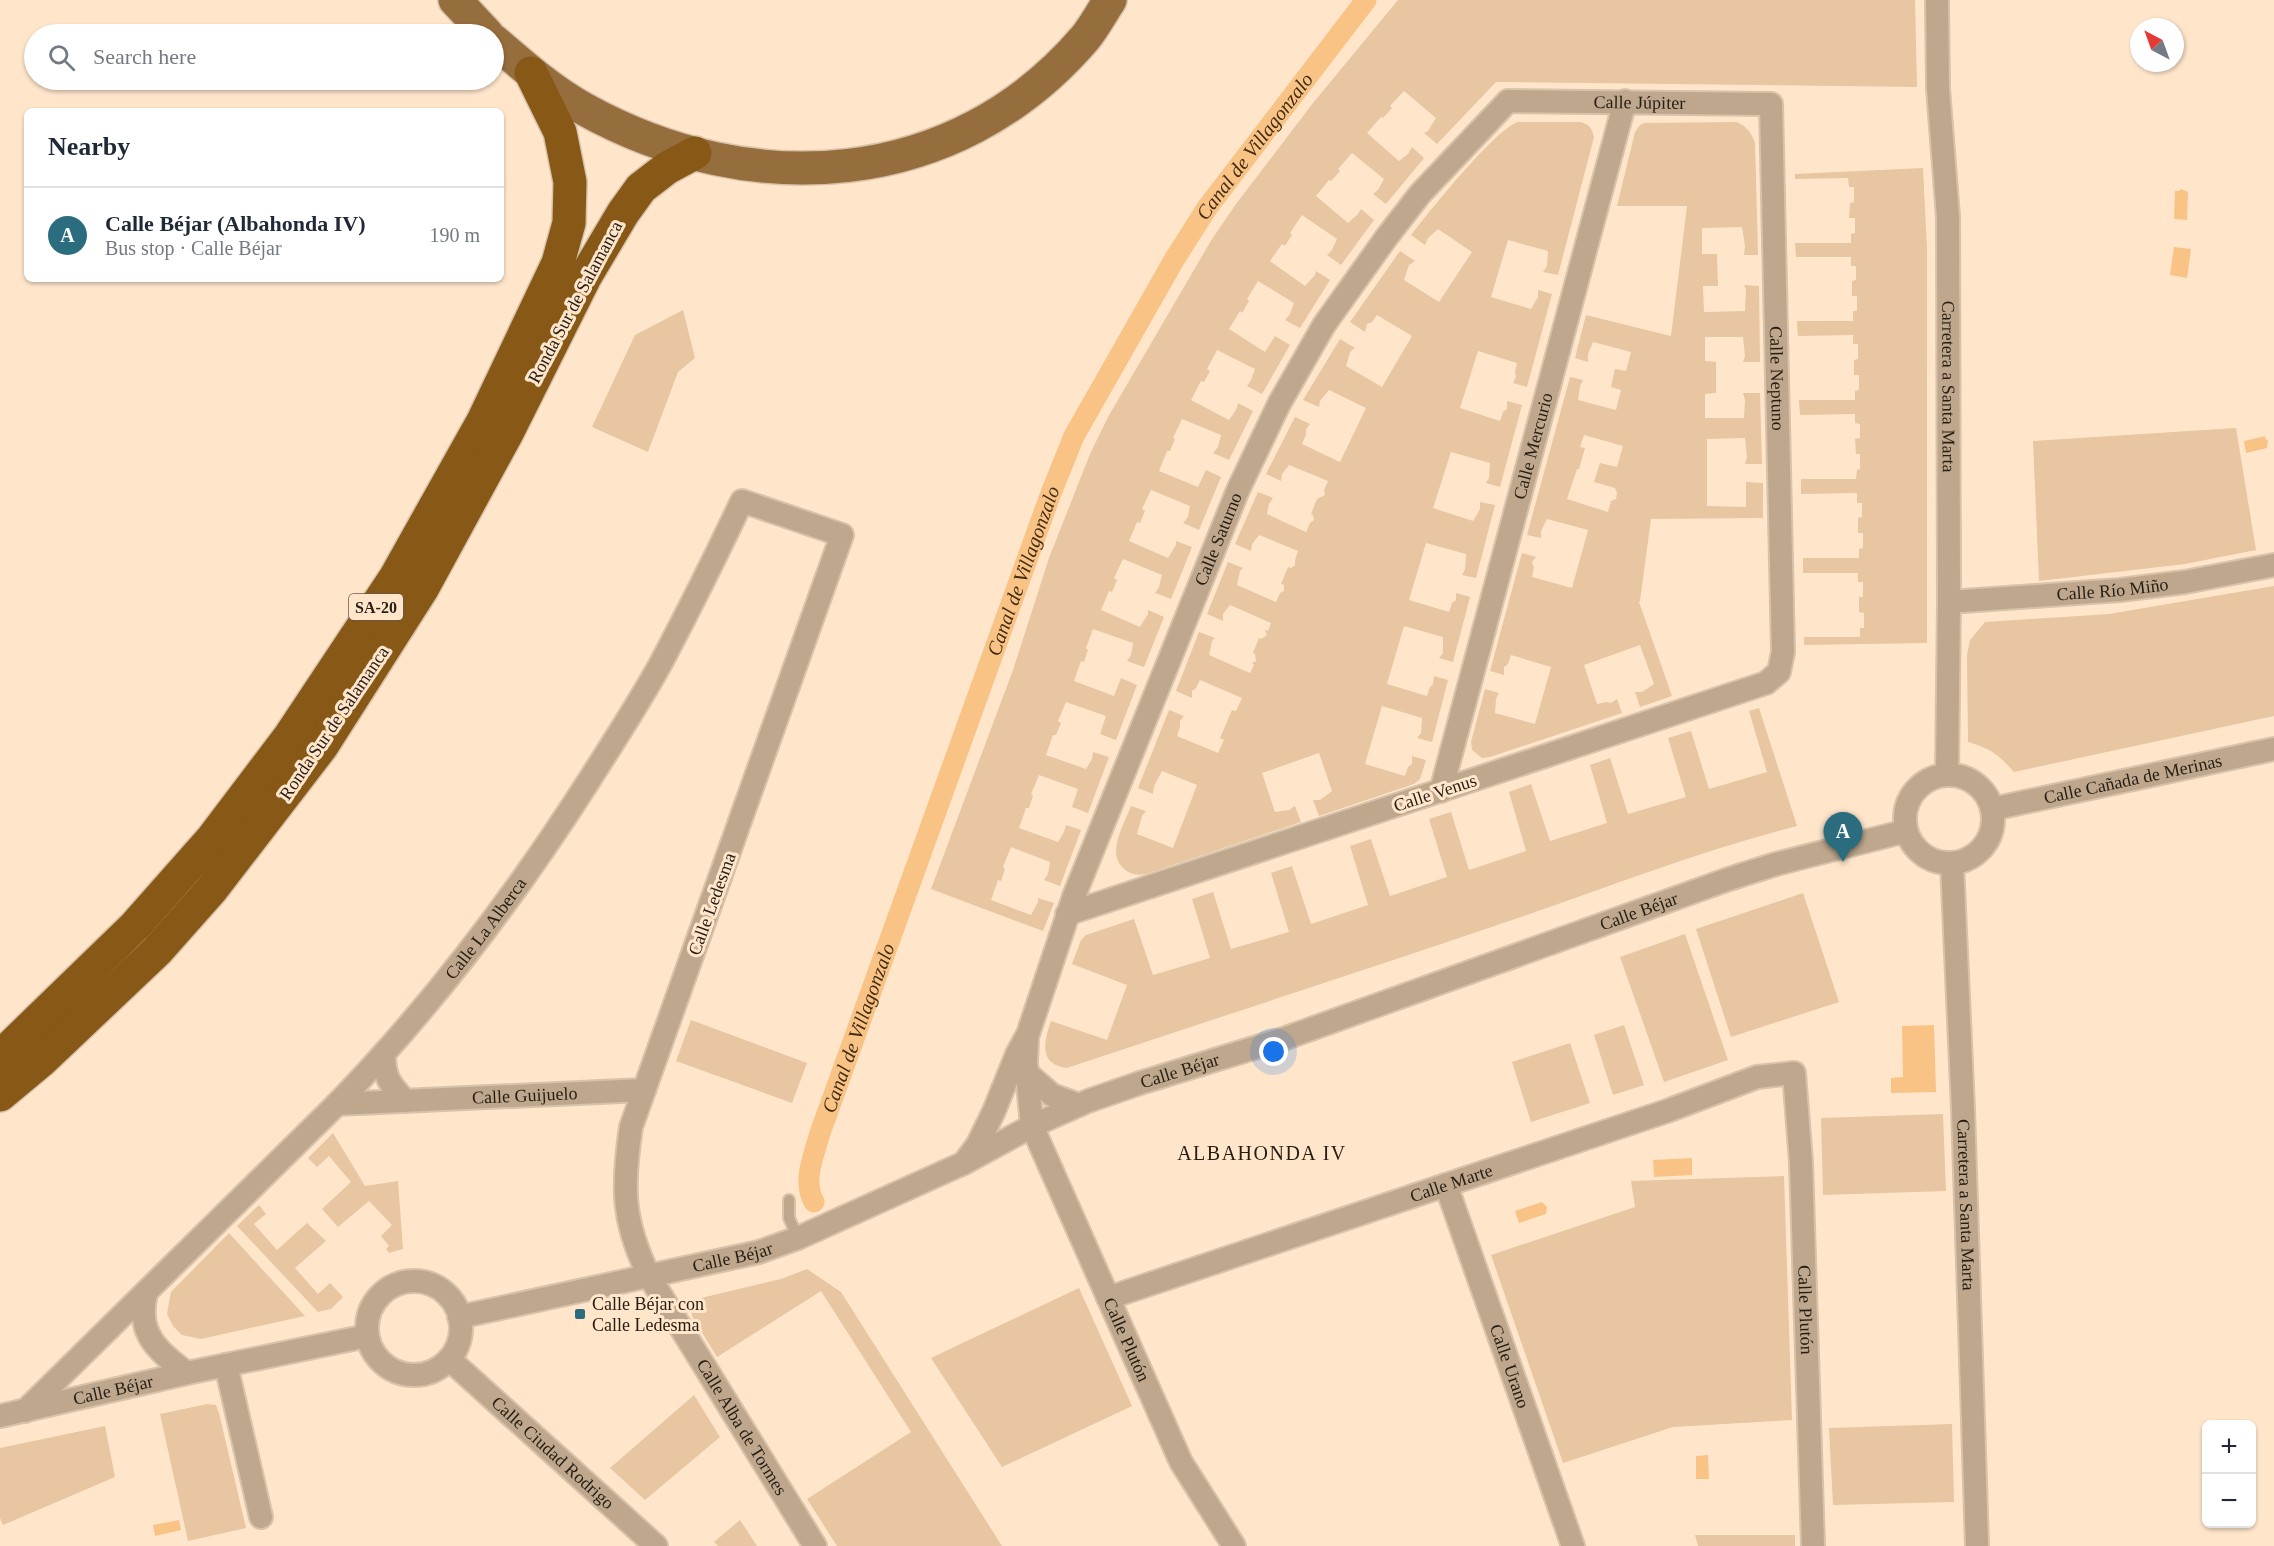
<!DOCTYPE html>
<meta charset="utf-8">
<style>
:root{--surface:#fff;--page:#f2f2f3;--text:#1f2937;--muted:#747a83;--line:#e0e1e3;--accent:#2b6d7f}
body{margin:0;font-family:Georgia,serif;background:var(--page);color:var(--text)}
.controls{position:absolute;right:18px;bottom:18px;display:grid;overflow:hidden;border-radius:9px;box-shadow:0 2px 4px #0004}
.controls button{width:54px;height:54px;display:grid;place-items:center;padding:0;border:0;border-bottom:2px solid var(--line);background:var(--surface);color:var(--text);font:30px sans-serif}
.compass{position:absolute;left:2130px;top:18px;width:54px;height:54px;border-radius:50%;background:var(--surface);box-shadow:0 2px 4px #0004;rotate:319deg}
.you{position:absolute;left:1274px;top:1052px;width:21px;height:21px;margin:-15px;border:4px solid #fff;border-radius:50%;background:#1a73e8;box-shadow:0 0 0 9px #1a73e833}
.badge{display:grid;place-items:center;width:39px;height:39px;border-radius:50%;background:var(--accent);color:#fff;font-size:20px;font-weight:700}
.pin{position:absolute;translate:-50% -50px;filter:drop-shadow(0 2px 3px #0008)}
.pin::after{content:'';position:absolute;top:32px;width:21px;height:18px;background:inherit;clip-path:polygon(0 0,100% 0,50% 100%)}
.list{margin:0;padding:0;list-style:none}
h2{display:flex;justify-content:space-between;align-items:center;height:78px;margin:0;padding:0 24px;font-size:26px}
h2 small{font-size:20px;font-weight:400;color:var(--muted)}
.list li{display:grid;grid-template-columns:39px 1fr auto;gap:18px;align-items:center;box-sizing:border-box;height:96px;padding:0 24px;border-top:2px solid var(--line)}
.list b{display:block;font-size:22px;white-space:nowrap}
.list p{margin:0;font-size:20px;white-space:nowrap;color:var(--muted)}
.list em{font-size:20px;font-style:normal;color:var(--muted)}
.icon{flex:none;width:33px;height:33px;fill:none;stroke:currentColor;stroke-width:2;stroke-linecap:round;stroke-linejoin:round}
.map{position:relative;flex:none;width:2274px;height:1546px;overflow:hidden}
.search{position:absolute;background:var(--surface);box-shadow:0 2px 4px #0004;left:24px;top:24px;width:480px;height:66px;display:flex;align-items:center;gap:15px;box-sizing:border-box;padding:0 21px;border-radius:33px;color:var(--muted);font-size:22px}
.panel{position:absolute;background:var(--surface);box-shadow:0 2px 4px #0004;left:24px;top:108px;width:480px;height:174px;border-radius:9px}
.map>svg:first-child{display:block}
.green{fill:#e7c6a1;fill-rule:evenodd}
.water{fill:#f9c386}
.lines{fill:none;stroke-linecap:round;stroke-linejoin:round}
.canal{stroke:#f9c386;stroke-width:21}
.lane-casing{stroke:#d8c2aa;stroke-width:14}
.street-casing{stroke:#d8c2aa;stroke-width:26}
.primary-casing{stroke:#d8c2aa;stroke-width:36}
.highway-casing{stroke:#d8c2aa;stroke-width:36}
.lane{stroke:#bea78d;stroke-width:10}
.street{stroke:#bea78d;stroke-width:22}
.primary{stroke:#966d3c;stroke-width:33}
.highway{stroke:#875816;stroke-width:33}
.poi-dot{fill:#2b6d7f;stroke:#ffe6cb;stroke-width:2}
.labels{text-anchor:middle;stroke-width:6;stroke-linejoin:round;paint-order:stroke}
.shield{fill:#ffe6cb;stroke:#67594a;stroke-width:1.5}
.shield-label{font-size:16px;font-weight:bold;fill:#261d13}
.street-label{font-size:18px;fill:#261d13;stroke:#ffe6cb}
.poi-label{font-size:18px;fill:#261d13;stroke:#ffe6cb;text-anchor:start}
.water-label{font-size:20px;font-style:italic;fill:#422c12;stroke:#ffe6cb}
.neighbourhood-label{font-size:20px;letter-spacing:1.5px;fill:#261d13;stroke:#ffe6cb}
</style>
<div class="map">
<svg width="2274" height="1546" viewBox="0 0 2274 1546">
<rect width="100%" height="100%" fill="#ffe6cb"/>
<!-- green -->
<g class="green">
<polygon points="1398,0 1915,0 1917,87 1496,82 1437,144 1424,133 1428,131 1436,118 1404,91 1390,106 1392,108 1383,118 1381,117 1367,133 1399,161 1408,154 1412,147 1424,158 1386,204 1373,194 1378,190 1384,179 1352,153 1338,169 1340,171 1331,181 1329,180 1316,196 1348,223 1357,215 1361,209 1374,220 1341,265 1327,255 1332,250 1337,239 1302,215 1290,233 1292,235 1285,246 1282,244 1270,261 1305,286 1315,275 1316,271 1330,280 1300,328 1285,320 1290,314 1294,303 1258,281 1247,299 1249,301 1242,313 1240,311 1229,329 1265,352 1275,336 1290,345 1262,394 1247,386 1251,380 1255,369 1217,350 1207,369 1210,371 1204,382 1201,381 1191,400 1229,420 1236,410 1238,403 1253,411 1229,460 1213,453 1218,447 1221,435 1182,419 1173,438 1175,439 1170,451 1167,451 1159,471 1198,487 1206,470 1221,477 1199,530 1183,523 1188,517 1190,506 1151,490 1142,509 1145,511 1140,523 1137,522 1129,541 1168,558 1176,545 1176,541 1192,547 1171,599 1155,593 1159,587 1162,575 1123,559 1114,578 1117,580 1112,592 1109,591 1101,610 1140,627 1148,614 1148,610 1164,617 1144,667 1127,661 1131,655 1133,643 1093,629 1086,648 1088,650 1084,662 1081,661 1074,681 1114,696 1121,678 1137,685 1116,740 1100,734 1106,716 1066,702 1058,721 1061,723 1056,735 1053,735 1046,755 1086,769 1092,759 1093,752 1109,757 1088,813 1072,807 1078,789 1039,775 1031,794 1033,796 1029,808 1026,808 1019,828 1058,842 1064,832 1066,825 1081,830 1060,886 1044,880 1048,874 1050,862 1011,847 1003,867 1005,869 1001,881 998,880 991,900 1031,915 1038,902 1038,898 1054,903 1043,931 931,889 1013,670 1049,558 1090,454 1108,417 1212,239 1236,204 1313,103"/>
<path d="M1518,122H1580C1589,124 1592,128 1594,137L1558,275L1543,272L1547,266L1548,251L1508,240L1491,297L1531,309L1538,297V290L1552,294L1527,387L1513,383L1516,377L1515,371L1517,363L1478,351L1460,408L1500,421L1503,412L1507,409V401L1522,405L1500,487L1486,483L1489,478L1490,463L1451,452L1433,508L1473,521L1480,509V502L1495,505L1476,578L1462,575L1465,569L1466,554L1426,543L1409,600L1449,612L1452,603L1456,600V593L1470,597L1453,662L1439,658L1443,653V637L1404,626L1387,684L1427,696L1430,687L1433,684L1434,676L1448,680L1432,742L1417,738L1421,733L1422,718L1382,706L1365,764L1405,776L1408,767L1412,764V756L1426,760L1420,779L1414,784L1319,816L1313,800H1320L1332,791L1319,753L1262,773L1275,812L1289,810L1295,806L1301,822L1146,874C1137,876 1129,874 1123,868C1106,852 1125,823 1131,806L1146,811L1142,816L1137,834L1173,848L1197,785L1162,771L1154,786L1153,794L1138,788L1169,710L1184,716L1180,721V727L1177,736L1218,753L1224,740L1220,738L1232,710L1236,711L1242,698L1200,680L1196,688L1192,691V698L1176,691L1199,632L1215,638L1212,641L1209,655L1250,673L1254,665L1252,663L1256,661L1255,654L1253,653L1259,638L1261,639L1267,635L1265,630L1268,631L1271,623L1230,605L1223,614V621L1207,614L1228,562L1243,568L1240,571L1237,585L1276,602L1280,593L1284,591V585L1281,584L1288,567L1291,568L1295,565V560L1298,551L1259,535L1252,544L1251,551L1235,544L1258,492L1273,498L1269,504L1267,514L1306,532L1310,523L1314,520L1313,515L1311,514L1317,499L1325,495L1324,490L1328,481L1289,465L1282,474L1281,481L1266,474L1295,417L1310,424L1306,429V435L1302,444L1340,462L1366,408L1329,390L1320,401L1319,407L1303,400L1340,339L1355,348L1350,352L1346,366L1382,387L1412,336L1377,315L1372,322L1367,324L1365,332L1350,322L1400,251L1415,261L1409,265L1404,280L1439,302L1472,252L1438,229L1428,238L1425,245L1411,235C1429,212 1495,129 1518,122Z"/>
<path d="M1737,122C1747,127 1751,132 1755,143L1758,255H1744L1745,246L1742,227L1702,228V254H1717L1718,286H1703L1704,312L1745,311L1746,289L1744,285L1759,286L1760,362H1743L1745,356L1743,337H1705V361L1716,362V393L1705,394V418H1744L1745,400L1743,393H1760L1762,464H1745L1747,457L1745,438L1707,439V506L1746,507V482L1763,483V518L1651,519L1640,601L1639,602L1672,696L1640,707L1635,692H1642L1654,684L1640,645L1584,665L1597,704L1606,702L1611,703L1617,699L1622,713L1490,757L1482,758L1472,750L1471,742L1485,689L1499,693L1496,699L1495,713L1535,724L1551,667L1511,655L1508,664L1504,667V675L1490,671L1522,553L1536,557L1532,562L1534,568L1532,577L1572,588L1588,530L1547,519L1541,531V538L1527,535L1570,377L1583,380L1580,386L1578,400L1616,410L1621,390L1611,387L1615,369L1626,371L1631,352L1593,342L1588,354V362L1575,358L1586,315L1671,336L1687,206H1617L1635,132L1640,125L1645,123ZM1584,435L1623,446L1617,467L1600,463L1594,482L1615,488L1617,493L1616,499L1611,501L1608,512L1567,499L1577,469H1579L1585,448L1580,447Z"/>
<polygon points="1923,168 1927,249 1927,643 1804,645 1804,637 1860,637 1860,628 1864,628 1864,613 1859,612 1859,597 1863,597 1863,582 1858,582 1858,573 1803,573 1803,558 1859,558 1859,549 1863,548 1863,533 1858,533 1858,518 1862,517 1862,503 1857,503 1857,493 1801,494 1801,479 1856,479 1857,470 1860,469 1860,454 1856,454 1855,439 1860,438 1860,424 1855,423 1855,414 1800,415 1799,400 1855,400 1855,391 1859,390 1859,375 1854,375 1854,360 1858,359 1858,344 1853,344 1853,335 1798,336 1797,321 1853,321 1853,311 1857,311 1857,296 1852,296 1852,281 1856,280 1856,266 1851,266 1851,257 1796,257 1795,243 1851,243 1851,234 1855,233 1855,218 1849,218 1850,203 1854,202 1854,187 1849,187 1848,178 1795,179 1795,174"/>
<polygon points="683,310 695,358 678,372 648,452 592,427 635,335"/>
<polygon points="2236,428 2256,550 2185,564 2039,581 2033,441"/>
<path d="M2274,586V716L2014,772C1999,755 1990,748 1968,742L1967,655L1970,640L1985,622L2109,614Z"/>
<path d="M1759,708L1797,826C1702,850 1611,886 1518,918C1368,969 1217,1018 1067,1068C1038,1064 1044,1041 1051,1021L1107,1040L1127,985L1072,964L1081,940L1086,935L1134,919L1153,975L1210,958L1192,899L1213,892L1231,949L1289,932L1271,873L1292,866L1311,924L1368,905L1350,846L1371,839L1390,896L1447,877L1429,819L1451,812L1469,870L1526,851L1509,792L1531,784L1550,841L1607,823L1590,765L1610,758L1628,814L1686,797L1668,738L1691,731L1709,789L1767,772L1749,711Z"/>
<polygon points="1803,893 1839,1002 1731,1037 1696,929"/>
<polygon points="1685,934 1728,1060 1664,1082 1620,957"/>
<polygon points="691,1020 807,1063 792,1103 676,1061"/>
<polygon points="1624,1025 1644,1085 1613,1095 1594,1035"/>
<polygon points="1570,1043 1590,1103 1531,1122 1512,1062"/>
<polygon points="1943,1114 1946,1191 1823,1195 1821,1118"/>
<polygon points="333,1133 365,1186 398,1181 403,1249 389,1253 386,1249 389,1246 381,1236 392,1225 369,1201 338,1227 322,1209 351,1182 329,1156 317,1167 308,1158"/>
<polygon points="1784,1176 1792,1420 1673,1427 1563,1463 1491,1255 1635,1207 1631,1181"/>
<polygon points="259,1205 266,1214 254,1224 277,1250 307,1223 326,1241 295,1268 318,1294 330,1283 343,1297 331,1309 318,1312 237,1226"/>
<polygon points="229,1233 305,1316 201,1339 182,1335 173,1326 167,1314 171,1292"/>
<path d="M807,1269L841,1292L1002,1546H837L807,1499L911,1432L821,1291L717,1357L692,1316C691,1307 695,1303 701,1298L781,1279Z"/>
<polygon points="1079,1288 1132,1406 1002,1467 931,1358"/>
<polygon points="694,1395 720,1437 645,1500 610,1468"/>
<polygon points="207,1404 216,1405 219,1413 246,1528 188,1541 160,1414"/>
<polygon points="1952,1424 1954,1502 1833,1505 1829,1428"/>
<polygon points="105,1426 115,1477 3,1525 0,1518 0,1448"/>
<polygon points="740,1520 757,1546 718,1546 714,1542"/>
<polygon points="1695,1535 1795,1535 1795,1546 1698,1546"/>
</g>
<!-- water -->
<g class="water">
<polygon points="2181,189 2188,192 2187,220 2174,219 2175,191 2179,191"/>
<polygon points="2174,247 2191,249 2187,278 2170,275"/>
<polygon points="2265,436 2266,440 2268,440 2267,448 2246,453 2244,441"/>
<polygon points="1934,1025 1936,1092 1891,1093 1891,1078 1903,1077 1902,1026"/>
<polygon points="1692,1158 1692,1175 1654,1177 1653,1160"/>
<polygon points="1542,1202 1547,1207 1546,1214 1519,1223 1515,1211"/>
<polygon points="1708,1455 1709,1479 1696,1479 1696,1456"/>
<polygon points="179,1520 181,1530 155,1536 153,1525"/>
</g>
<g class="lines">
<!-- canal -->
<path class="canal" id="s1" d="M814,1202C802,1181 814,1155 820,1133L1051,493L1074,436L1174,260L1207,208L1366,0"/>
<!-- lane casing -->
<g class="lane-casing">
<polyline id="lane" points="789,1200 789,1218 798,1238"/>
</g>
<!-- street casing -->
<g class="street-casing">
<g id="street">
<path id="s2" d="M1937,0L1938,88L1948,217L1949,602L1947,774"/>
<path id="s3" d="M1949,602L2120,590L2185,582L2274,565"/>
<circle cx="1949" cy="819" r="44"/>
<path id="s4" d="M1441,791L1625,101"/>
<path id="s5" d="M1992,809L2274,749"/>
<path id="s6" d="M1952,863L1963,1109L1977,1546"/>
<path id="s7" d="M1027,1040L1026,1062L1032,1126L1181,1462L1234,1546"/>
<path d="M384,1054C384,1078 390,1084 405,1101"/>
<polyline points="1028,1074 1052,1095 1079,1105"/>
<path id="s8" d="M337,1104L644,1090"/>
<path id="s9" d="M964,1163L978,1144L994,1111L1017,1054L1028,1034L1074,896L1238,490L1279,404L1324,325L1386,238L1420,194L1508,101L1771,104L1783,652L1779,672L1766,683L1067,914"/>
<path id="s10" d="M1446,1185L1573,1546"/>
<circle cx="414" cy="1328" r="47"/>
<path d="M146,1294C136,1333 158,1352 187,1373"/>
<path id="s11" d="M1108,1298L1667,1111L1757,1077L1794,1073L1801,1162L1813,1546"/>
<path id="s12" d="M459,1317L759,1252L798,1238L964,1163L1032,1126L1088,1101L1140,1083L1283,1039L1729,879L1776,864L1906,831"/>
<path id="s13" d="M449,1359L656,1546"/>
<polyline points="226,1365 261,1517"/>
<path id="s14" d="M25,1411L337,1104C433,1005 516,895 590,779C614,741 639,703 661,663C689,610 716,556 742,501L842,535L631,1127C622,1187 622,1221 649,1276L815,1546"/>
<path id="s15" d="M0,1416L187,1373L367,1336"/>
</g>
</g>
<!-- primary casing -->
<g class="primary-casing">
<g id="primary">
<polyline points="455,0 487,34"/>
<path d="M494,41C522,65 551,91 584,109C752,202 955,190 1085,38C1094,27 1102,12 1110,0"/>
</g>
</g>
<!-- highway casing -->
<g class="highway-casing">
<g id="highway">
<polyline points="0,1057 135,926 212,839 290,736 395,578 483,421 558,263 569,223 570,182 560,132 531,73"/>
<polyline points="0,1095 42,1060 157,951 212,889 322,746 422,589 507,433 585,277 623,213 641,188 667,168 695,153"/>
</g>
</g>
<!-- lane -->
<use href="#lane" class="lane"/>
<!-- street -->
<use href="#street" class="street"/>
<!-- primary -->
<use href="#primary" class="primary"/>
<!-- highway -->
<use href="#highway" class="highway"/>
</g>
<!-- markers -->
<rect class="poi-dot" x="574" y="1308" width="12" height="12" rx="3"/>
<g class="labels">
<!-- shield labels -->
<rect class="shield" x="349" y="594" width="54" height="26" rx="4.5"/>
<g class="shield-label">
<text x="376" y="613">SA-20</text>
</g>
<!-- street labels -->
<g class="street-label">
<text dy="6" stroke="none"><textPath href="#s9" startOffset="1336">Calle Júpiter</textPath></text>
<text transform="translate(575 302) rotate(-62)" y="6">Ronda Sur de Salamanca</text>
<text dy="6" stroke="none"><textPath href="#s9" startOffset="1742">Calle Neptuno</textPath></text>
<text dy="6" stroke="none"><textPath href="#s2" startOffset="387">Carretera a Santa Marta</textPath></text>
<text dy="6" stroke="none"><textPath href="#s4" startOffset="357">Calle Mercurio</textPath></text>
<text dy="6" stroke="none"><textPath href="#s9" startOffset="675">Calle Saturno</textPath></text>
<text dy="6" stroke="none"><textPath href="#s3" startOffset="164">Calle Río Miño</textPath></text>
<text transform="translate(334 723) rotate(-56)" y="6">Ronda Sur de Salamanca</text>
<text dy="6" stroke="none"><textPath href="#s5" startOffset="144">Calle Cañada de Merinas</textPath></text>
<text transform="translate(1435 793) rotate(-18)" y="6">Calle Venus</text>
<text transform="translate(712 904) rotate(-70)" y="6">Calle Ledesma</text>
<text dy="6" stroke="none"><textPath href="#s12" startOffset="1252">Calle Béjar</textPath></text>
<text dy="6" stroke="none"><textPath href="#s14" startOffset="668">Calle La Alberca</textPath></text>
<text dy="6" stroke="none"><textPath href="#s12" startOffset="766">Calle Béjar</textPath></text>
<text dy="6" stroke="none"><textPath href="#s8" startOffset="188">Calle Guijuelo</textPath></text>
<text dy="6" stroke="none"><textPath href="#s11" startOffset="362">Calle Marte</textPath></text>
<text dy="6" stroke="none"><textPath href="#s6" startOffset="342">Carretera a Santa Marta</textPath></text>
<text dy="6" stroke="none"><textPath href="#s12" startOffset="280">Calle Béjar</textPath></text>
<text dy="6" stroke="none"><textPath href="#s11" startOffset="960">Calle Plutón</textPath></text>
<text dy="6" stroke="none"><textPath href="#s7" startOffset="320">Calle Plutón</textPath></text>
<text dy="6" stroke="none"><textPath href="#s10" startOffset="192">Calle Urano</textPath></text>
<text dy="6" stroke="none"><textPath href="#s15" startOffset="116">Calle Béjar</textPath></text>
<text dy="6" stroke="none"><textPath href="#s14" startOffset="2232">Calle Alba de Tormes</textPath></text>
<text dy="6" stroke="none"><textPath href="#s13" startOffset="140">Calle Ciudad Rodrigo</textPath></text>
</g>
<!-- poi labels -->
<g class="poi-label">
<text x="592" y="1310">Calle Béjar con<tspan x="592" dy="21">Calle Ledesma</tspan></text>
</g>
<!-- water labels -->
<g class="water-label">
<text dy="7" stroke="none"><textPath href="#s1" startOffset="1155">Canal de Villagonzalo</textPath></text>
<text dy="7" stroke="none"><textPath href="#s1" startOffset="669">Canal de Villagonzalo</textPath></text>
<text dy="7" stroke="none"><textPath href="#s1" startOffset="183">Canal de Villagonzalo</textPath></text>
</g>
<!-- neighbourhood labels -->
<g class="neighbourhood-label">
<text x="1262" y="1160">ALBAHONDA IV</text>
</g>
</g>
</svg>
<div class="controls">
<button>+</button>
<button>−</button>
</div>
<svg class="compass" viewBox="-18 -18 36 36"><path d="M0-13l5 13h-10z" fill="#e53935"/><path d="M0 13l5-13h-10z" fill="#747a83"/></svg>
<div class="you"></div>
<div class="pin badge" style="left:1843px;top:862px">A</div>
<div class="search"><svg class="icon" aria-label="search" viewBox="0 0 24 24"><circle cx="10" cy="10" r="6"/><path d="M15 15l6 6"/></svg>Search here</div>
<section class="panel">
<h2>Nearby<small></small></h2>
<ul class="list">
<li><span class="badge">A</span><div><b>Calle Béjar (Albahonda IV)</b><p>Bus stop · Calle Béjar</p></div><em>190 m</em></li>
</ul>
</section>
</div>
